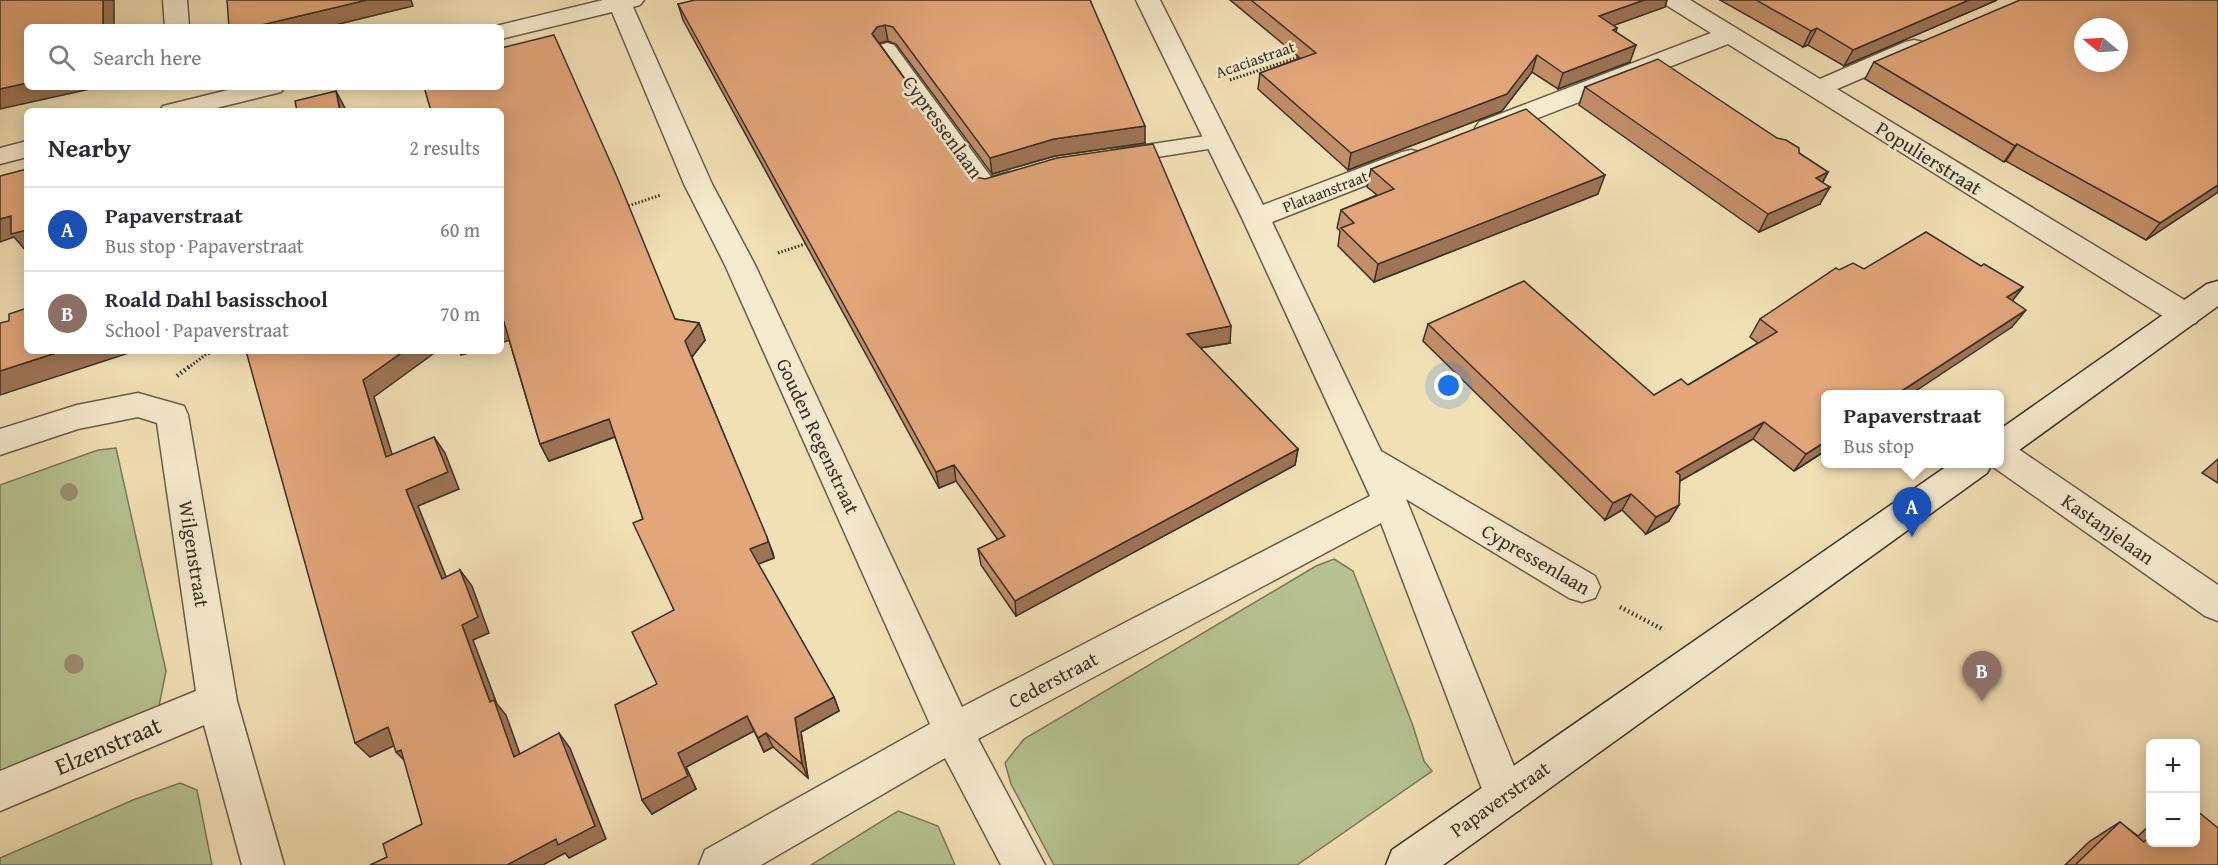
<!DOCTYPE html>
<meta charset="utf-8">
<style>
:root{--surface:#fff;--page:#f7f7f7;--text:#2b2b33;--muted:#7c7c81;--line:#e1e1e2;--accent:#2563eb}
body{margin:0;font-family:"Gentium Book Plus",serif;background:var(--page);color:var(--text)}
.controls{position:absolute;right:18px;bottom:18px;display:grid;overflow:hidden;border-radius:9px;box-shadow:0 3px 15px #0003}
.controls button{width:54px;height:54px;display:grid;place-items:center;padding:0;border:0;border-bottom:2px solid var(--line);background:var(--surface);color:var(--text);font:30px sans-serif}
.compass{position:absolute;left:2074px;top:18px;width:54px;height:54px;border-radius:50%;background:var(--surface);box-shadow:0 3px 15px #0003;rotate:288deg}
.you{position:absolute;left:1449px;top:386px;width:21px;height:21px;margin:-15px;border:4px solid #fff;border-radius:50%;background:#1a73e8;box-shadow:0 0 0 9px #1a73e833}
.badge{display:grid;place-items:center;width:39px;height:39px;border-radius:50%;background:var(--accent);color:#fff;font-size:20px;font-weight:700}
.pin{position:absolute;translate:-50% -50px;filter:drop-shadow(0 2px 3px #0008)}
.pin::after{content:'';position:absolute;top:32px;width:21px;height:18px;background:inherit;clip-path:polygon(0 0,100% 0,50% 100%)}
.popup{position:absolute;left:1821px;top:390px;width:183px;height:78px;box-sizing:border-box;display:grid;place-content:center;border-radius:9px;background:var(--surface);filter:drop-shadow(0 2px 4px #0005);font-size:20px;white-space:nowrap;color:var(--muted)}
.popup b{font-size:22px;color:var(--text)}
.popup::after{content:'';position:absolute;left:50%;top:100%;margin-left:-12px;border:12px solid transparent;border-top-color:var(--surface)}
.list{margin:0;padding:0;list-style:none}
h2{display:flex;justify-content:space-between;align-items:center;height:78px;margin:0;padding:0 24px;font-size:26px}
h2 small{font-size:20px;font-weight:400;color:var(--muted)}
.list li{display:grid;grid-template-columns:39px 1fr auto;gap:18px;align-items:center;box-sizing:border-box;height:84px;padding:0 24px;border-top:2px solid var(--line)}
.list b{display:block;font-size:22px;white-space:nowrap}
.list p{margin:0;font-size:20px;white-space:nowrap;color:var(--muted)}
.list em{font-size:20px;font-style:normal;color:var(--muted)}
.icon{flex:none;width:33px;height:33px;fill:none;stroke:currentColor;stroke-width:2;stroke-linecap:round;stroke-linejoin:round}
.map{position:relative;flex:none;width:2218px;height:865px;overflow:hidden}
.search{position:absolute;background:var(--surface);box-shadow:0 3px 15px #0003;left:24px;top:24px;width:480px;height:66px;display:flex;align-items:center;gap:15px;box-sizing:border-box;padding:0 21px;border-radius:9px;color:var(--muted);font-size:22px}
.panel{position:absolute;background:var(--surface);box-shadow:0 3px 15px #0003;left:24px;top:108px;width:480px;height:246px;border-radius:9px}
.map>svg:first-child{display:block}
.green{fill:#b6c391;stroke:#787a5a;stroke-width:1.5}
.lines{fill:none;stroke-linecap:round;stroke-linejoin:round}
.lane-casing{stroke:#695c47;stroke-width:3}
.street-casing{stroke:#695c47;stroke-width:3}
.secondary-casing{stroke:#3b3022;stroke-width:3}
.path-far1{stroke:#3b3022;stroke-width:3;stroke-dasharray:1.5 2;stroke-linecap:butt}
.path{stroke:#3b3022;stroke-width:4.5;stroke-dasharray:1.5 3;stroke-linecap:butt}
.lane{fill:#f7ebcf;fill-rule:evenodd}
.street{fill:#f7ebcf;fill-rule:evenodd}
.secondary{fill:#f7ebcf;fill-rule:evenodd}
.tree{fill:#9b8f70}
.wall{fill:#c28f68;stroke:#3b3022;stroke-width:1.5}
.shaded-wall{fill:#9e7455;stroke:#3b3022;stroke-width:1.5}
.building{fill:#e2a679;stroke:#3b3022;stroke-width:1.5;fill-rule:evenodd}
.labels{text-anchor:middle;stroke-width:5;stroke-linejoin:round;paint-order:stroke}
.far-street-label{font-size:16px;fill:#3b3022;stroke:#f7ebcf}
.street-label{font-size:20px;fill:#3b3022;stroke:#f7ebcf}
.near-street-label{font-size:24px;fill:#3b3022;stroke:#f7ebcf}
</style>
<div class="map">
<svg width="2218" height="865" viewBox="0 0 2218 865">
<rect width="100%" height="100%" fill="#f2e0b5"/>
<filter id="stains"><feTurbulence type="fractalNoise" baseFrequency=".00333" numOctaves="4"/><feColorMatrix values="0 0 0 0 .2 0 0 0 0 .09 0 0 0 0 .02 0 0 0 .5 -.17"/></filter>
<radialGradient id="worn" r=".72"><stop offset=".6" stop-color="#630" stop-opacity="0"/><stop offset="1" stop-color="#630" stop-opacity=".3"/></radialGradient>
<!-- green -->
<g class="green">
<polygon points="116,448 166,671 158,711 0,777 0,485 98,450"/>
<polygon points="1334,559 1353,571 1413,726 1424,761 1432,771 1297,865 1054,865 1011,784 1005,763 1024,739 1316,566"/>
<polygon points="180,783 197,790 212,865 0,865 0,858 133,800"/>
<polygon points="898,811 938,826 955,865 811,865"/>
</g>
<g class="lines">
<!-- lane casing -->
<g class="lane-casing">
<g id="lane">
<polygon points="887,43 894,45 991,177 1009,172 1017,174 1020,179 1017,184 986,193 978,191 877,49 880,45"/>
<polygon points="1219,134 1227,136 1230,141 1227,146 1119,163 1111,161 1108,156 1111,151 1119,149"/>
</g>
</g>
<!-- street casing -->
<g class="street-casing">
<g id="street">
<polygon points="163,0 187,0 189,27 165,27"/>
<polygon points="603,0 644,0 640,5 633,7 712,184 755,265 962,707 1370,496 1242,218 1136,0 1160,0 1263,205 1402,152 1411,150 1420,152 1424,158 1420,164 1272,222 1381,451 1595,576 1600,587 1595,598 1582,602 1569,598 1406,499 1526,796 1520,810 1505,816 1490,810 1381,523 978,739 1045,865 1001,865 945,758 761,865 699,865 705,850 930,724 725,265 684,184 612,12 501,39 501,27 492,27"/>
<polygon points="1662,0 1690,0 1820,79 1905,42 1914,40 1923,42 1926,47 1923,52 1837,89 2196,307 2200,315 2196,323 2185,326 2174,323 1728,44 1497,134 1488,136 1479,134 1475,128 1479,122 1711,33 1666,5"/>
<polygon points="240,87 285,87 281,92 204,111 159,111 163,106"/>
<polygon points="27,141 27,157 0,164 0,148"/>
<polygon points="138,393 184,406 188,415 237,701 284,865 242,865 204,725 0,811 0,771 196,691 157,423 138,417 78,429 0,455 0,429 77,405"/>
<polygon points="1999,440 2011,444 2218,585 2218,621 2205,616 1989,464 1999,464"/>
</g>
</g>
<!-- secondary casing -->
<g class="secondary-casing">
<g id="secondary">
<polygon points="2218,281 2218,306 2011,456 1999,460 1999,430 2207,284"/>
<polygon points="1950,464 1992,464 1987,473 1443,865 1386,865 1392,850"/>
</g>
</g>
<!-- path-far1 -->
<g class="path-far1">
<polyline points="1230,80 1302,56"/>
<polyline points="625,207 661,195"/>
<polyline points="778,253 808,243"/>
<polyline points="188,368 205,355 216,351"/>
</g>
<!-- path -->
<g class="path">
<polyline points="177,376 190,366"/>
<polyline points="1620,607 1664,630"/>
</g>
<!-- lane -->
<use href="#lane" class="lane"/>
<!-- street -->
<use href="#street" class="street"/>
<!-- secondary -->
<use href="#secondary" class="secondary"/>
</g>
<!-- trees -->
<g class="tree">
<circle cx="69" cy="492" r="9"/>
<circle cx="74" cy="664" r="10"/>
</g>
<!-- wall -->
<g class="wall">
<polygon points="1090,0 1145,143 1055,156 992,174 896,44 888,41 879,43 976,177 1230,343 1200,348 1298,449 1295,465 1016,616 981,565 978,549 998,540 956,481 939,488 683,20 678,4"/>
<polygon points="1230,0 1667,0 1665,7 1613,25 1617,28 1616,32 1630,62 1558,89 1532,72 1502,111 1348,170 1258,89 1260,73 1300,58"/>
<polygon points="1720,0 1997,0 1844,66 1808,45 1803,47"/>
<polygon points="1874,62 2218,192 2146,240 2006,161 2004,162 1865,79"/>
<polygon points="1585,87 1799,153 1828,172 1823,182 1820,204 1759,232 1579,105"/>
<polygon points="501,111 675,319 699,323 705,340 692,357 773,553 774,558 758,564 834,697 839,711 801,732 808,778 773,747 764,752 754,731 686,767 696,789 652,814 642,800 657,684 674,610 615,437 549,461 540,444 509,340"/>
<polygon points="1371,169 1598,194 1374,282 1338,246 1340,231 1337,228 1341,210 1377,195 1367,187"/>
<polygon points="1981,266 2023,287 2012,301 2012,327 1825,394 1825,451 1794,471 1753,439 1680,481 1669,521 1646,534 1622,510 1605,520 1423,341 1428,324 1654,395 1688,385 1758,343 1750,337 1760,319 1839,270"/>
<polygon points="2218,459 2218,483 2202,473"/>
<polygon points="2120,822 2138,836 2151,824 2151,843 2218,865 2065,865 2090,841"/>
</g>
<!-- shaded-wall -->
<g class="shaded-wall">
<rect x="103" y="0" width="11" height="27"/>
<polygon points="367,0 411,0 413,6 327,27 253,27"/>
<polygon points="1644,0 1667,0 1665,7 1593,33 1599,16"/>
<polygon points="1969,0 1997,0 1844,66 1853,50"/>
<polygon points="885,25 888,41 879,43 872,34 877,27"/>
<polygon points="1817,28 1808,45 1803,47 1811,31"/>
<polygon points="1636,45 1630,62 1558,89 1563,73"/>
<polygon points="1537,55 1532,72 1502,111 1348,170 1351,153"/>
<polygon points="27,83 27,87 99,87 0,109 0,89"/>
<polygon points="336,91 345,108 346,111 340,111"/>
<polygon points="1145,126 1145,143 1055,156 992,174 990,158 1054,139"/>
<polygon points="2017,144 2006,161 2004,162 2015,146"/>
<polygon points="1828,172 1818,190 1816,178"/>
<polygon points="1605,175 1598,194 1374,282 1378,264"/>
<polygon points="2218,185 2218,192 2146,240 2160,223"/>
<polygon points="1830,187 1820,204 1759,232 1768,214"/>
<polygon points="11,216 27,230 27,252 14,237 0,242 0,219"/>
<polygon points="2023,287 2009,305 2007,297"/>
<polygon points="2026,310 2012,327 1911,394 1897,394"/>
<polygon points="504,322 513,339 501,343 501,323"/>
<polygon points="699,323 705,340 691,358 685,341"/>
<polygon points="1231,326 1230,343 1186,350 1187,334"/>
<polygon points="62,351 131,351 132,352 0,395 0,371"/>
<polygon points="404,351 437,351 374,397 398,473 386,457 363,380"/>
<polygon points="459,351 475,351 461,355"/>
<polygon points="609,419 617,436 549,461 540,444"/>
<polygon points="1764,422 1753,439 1666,489 1676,472"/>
<polygon points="434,437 445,453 459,489 418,506 453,594 442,579 406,490"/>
<polygon points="1825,442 1825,451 1794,471 1806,454"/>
<polygon points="1298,449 1295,465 1016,616 1015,601"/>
<polygon points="954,465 956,481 939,488 936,472"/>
<polygon points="1631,494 1622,510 1605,520 1613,503"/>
<polygon points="1679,505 1669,521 1646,534 1656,517"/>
<polygon points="767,537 774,558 756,565 750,549"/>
<polygon points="460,570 472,586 489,633 473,640 497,704 506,715 526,771 514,757 490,702 462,625"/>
<polygon points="834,697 839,711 801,732 808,778 802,764 795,718"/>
<polygon points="747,716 754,731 686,767 696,789 652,814 642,800 678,753"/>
<polygon points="388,727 402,742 370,757 355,743"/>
<polygon points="559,733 570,748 606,839 569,858 565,853 543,865 507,865"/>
<polygon points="766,733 773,747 764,752 758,738"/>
<polygon points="401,750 410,766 396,752"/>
</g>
<!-- building -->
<g class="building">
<polygon points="0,0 103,0 103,27 27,27 27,83 0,89"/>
<polygon points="227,0 367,0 253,27 229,27"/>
<polygon points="695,0 1090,0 1145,126 1054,139 990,158 893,27 885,25 877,27 872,34 976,177 985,179 1057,158 1153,144 1231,326 1187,334 1298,449 1015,601 978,549 1005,536 954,465 936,472 678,4"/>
<polygon points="1251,0 1644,0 1599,16 1617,28 1613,30 1636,45 1563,73 1537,55 1507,94 1351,153 1260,73 1316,53"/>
<polygon points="1756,0 1969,0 1853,50 1817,28 1811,31"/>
<path d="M2020,0H2218V185L2160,223L2017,144L2015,146L1874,62ZM2083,27H2119V63H2083Z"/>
<polygon points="554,35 617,177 675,319 699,323 685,341 767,537 768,542 750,549 834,697 795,718 802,764 766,733 758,738 747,716 678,753 688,776 642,800 615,705 657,684 632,632 674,610 633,523 643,519 609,419 540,444 504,322 501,323 501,111 431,111 424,87 501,87 501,48"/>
<polygon points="1658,59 1777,138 1786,140 1799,148 1799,153 1828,172 1816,178 1830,187 1768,214 1585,87"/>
<polygon points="336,91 340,111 297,111 295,101"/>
<polygon points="1526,109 1605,175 1378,264 1341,228 1354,223 1341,210 1394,189 1371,169"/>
<polygon points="27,169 27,230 11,234 11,216 0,219 0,176"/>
<polygon points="1926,232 1981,266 1984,264 2023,287 2007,297 2026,310 1897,394 1825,394 1825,442 1806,454 1764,422 1676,472 1680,475 1679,505 1656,517 1631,494 1613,503 1428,324 1524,281 1654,395 1681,379 1688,385 1777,332 1760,319 1836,268 1839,270 1853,263 1864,269"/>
<polygon points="27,308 27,351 62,351 0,371 0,323 9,321 9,314"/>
<polygon points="246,351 404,351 363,380 386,457 434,437 448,472 406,490 442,579 460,570 478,617 462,625 490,702 494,700 514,757 559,733 595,826 558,845 556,839 507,865 370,865 387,857 383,844 422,824 401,750 396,752 388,727 355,743"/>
<polygon points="2196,810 2218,828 2218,865 2077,865 2076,864 2120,822 2144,842 2151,835 2151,843 2196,843"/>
</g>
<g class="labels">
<!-- far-street labels -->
<g class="far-street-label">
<text transform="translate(1255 59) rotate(-19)" y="6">Acaciastraat</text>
<text transform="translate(1325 191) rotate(-21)" y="6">Plataanstraat</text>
</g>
<!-- street labels -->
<g class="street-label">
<text transform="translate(943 127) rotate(54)" y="7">Cypressenlaan</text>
<text transform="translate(1929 158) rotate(32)" y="7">Populierstraat</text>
<text transform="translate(818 436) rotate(65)" y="7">Gouden Regenstraat</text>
<text transform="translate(2108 529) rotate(35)" y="7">Kastanjelaan</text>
<text transform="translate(194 554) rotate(81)" y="7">Wilgenstraat</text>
<text transform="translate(1536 559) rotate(30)" y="7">Cypressenlaan</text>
<text transform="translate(1053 680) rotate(-28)" y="7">Cederstraat</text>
<text transform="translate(1500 799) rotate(-35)" y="7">Papaverstraat</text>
</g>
<!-- near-street labels -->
<g class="near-street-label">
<text transform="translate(108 746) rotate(-23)" y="8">Elzenstraat</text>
</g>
</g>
<rect width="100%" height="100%" filter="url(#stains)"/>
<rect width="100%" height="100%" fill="url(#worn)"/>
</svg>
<div class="controls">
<button>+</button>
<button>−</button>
</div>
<svg class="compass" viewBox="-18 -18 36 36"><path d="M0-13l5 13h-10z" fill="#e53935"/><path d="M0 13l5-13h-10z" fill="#7c7c81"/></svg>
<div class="you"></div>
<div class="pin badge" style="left:1912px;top:537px;background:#1a4fb4">A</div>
<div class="popup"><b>Papaverstraat</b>Bus stop</div>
<div class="pin badge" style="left:1982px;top:701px;background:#8d6e63">B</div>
<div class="search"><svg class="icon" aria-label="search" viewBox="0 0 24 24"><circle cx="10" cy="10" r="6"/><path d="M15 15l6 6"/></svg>Search here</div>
<section class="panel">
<h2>Nearby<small>2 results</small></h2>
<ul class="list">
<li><span class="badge" style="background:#1a4fb4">A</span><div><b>Papaverstraat</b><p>Bus stop · Papaverstraat</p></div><em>60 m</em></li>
<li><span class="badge" style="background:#8d6e63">B</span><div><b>Roald Dahl basisschool</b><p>School · Papaverstraat</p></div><em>70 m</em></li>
</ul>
</section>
</div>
